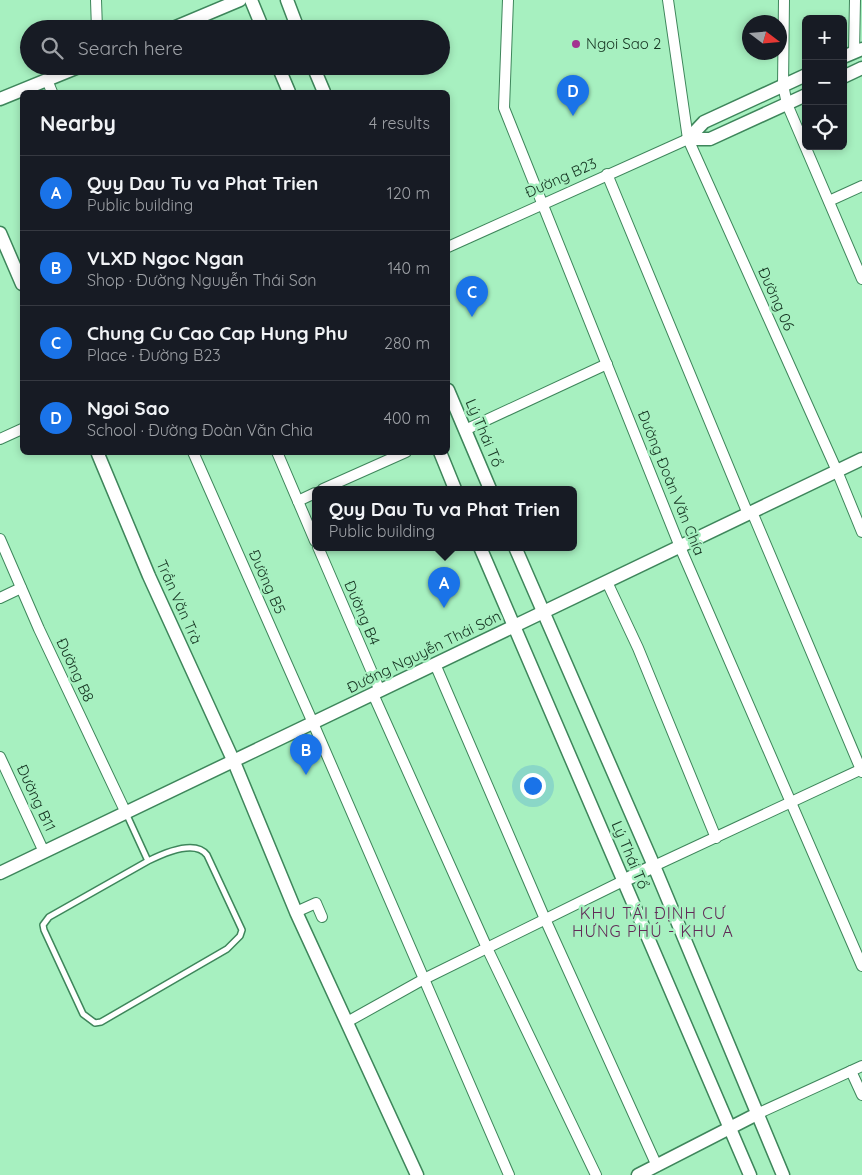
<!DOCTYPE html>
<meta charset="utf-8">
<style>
:root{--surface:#171b24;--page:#20242c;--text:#f1f3f6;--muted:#9ea1a6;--line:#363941;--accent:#1a73e8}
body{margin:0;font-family:Quicksand,sans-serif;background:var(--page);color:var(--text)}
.controls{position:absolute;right:15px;top:15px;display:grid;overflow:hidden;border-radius:8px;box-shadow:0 2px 8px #0003}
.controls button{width:45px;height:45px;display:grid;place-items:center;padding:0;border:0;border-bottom:1px solid var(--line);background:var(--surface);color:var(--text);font:25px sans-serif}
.compass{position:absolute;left:742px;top:15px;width:45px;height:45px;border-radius:50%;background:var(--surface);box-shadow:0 2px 8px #0003;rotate:106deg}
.you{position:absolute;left:532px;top:785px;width:18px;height:18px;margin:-12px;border:4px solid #fff;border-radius:50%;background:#1a73e8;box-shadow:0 0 0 8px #1a73e833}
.badge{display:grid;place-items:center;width:32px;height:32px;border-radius:50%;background:var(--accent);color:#fff;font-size:16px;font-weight:700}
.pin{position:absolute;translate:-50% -41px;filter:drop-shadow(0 1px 2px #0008)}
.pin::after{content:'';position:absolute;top:26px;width:18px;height:15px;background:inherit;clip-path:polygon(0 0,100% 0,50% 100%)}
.popup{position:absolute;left:312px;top:486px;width:265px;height:65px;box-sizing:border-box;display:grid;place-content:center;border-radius:8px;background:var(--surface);filter:drop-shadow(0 1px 4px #0005);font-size:16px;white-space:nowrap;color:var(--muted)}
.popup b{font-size:19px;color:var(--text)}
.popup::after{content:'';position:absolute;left:50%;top:100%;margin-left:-10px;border:10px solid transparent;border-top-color:var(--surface)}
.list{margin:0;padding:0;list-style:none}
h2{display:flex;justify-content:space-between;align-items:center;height:65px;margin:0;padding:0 20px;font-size:21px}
h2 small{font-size:16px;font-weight:400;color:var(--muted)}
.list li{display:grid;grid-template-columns:32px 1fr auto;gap:15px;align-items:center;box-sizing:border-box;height:75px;padding:0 20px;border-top:1px solid var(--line)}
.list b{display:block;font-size:19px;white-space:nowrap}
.list p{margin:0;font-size:16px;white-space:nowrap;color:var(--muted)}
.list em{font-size:16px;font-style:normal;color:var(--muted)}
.icon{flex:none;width:28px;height:28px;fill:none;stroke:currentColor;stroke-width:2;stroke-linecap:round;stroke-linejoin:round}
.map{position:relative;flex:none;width:862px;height:1175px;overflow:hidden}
.search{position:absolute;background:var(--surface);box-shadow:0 2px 8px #0003;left:20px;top:20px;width:430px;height:55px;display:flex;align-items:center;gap:12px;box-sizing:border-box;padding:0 18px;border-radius:28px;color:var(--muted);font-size:19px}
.panel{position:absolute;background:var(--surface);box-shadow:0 2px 8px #0003;left:20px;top:90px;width:430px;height:365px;border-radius:8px}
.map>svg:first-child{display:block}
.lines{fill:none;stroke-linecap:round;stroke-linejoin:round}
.service-casing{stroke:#3e865b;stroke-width:8}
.minor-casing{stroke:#3e865b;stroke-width:12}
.tertiary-casing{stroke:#3e865b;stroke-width:15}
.service{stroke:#fff;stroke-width:5}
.minor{stroke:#fff;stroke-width:10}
.tertiary{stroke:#fff;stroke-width:12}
.poi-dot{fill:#a33390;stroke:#a7f0c0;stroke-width:2}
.labels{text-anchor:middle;stroke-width:5;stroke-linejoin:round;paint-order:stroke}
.poi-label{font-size:15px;fill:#143220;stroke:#a7f0c0;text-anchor:start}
.street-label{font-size:15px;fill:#143220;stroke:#a7f0c0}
.neighbourhood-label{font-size:16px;letter-spacing:1px;fill:#612a57;stroke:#a7f0c0}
</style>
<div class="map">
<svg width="862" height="1175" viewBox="0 0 862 1175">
<rect width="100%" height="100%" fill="#a7f0c0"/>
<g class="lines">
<!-- service casing -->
<g class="service-casing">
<path id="service" d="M126,813L148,861C164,853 195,839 207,855L242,930L240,936L227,949L101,1022L95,1023L83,1014L44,930L43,925L49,917L148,861"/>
</g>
<!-- minor casing -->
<g class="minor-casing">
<g id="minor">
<polyline points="96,0 97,29"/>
<polyline points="508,0 504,108 680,547 862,966"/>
<polyline points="668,0 688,139 837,471 862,532"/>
<polyline points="784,0 783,85 787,104 862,279"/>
<polyline points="854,52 855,0"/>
<polyline points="47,80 52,92"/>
<polyline points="607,174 748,514"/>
<polyline points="829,201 862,186"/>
<polyline points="448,247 688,139"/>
<polyline points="465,430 607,364"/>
<polyline points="0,439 22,429"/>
<polyline points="193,452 313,723 509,1175"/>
<polyline points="277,452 315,541"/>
<polyline points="323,489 406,452"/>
<polyline points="298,501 315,493"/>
<polyline points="752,512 862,772"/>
<polyline points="0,539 39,629 126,813"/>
<polyline points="318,547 380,691"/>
<polyline points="607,582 638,648 716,838"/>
<polyline points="0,598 21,588"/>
<polyline points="435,664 545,919 657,1166"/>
<polyline points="373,694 487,948 596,1175"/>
<polyline points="0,757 44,852"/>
<polyline points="654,866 862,769"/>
<polyline points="296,912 316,903 322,917"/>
<polyline points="347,1022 424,979 623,881"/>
<polyline points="851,1071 862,1095"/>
<polyline points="757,1114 862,1066"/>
</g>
</g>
<!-- tertiary casing -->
<g class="tertiary-casing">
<g id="tertiary">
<polyline points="251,0 263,29"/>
<polyline points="287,0 298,29"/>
<polyline points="171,29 240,0"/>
<polyline points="843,57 862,49"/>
<polyline points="278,66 289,92"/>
<polyline points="313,66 324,92"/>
<polyline points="843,77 862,68"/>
<polyline points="0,99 81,66"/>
<polyline points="688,139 704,122 806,75"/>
<polyline points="688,139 710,139 806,95"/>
<polyline points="0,233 22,284"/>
<polyline points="448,390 490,489"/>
<polyline points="98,452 98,454 149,576 234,762 296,912 417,1175"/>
<polyline points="440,452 455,489"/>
<polyline points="480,547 750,1175"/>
<polyline points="515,547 654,866 783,1175"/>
<polyline points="0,873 862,459"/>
<polyline points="623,881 654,866"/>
<polyline points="638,1175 757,1114"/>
</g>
</g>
<!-- service -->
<use href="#service" class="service"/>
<!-- minor -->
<use href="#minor" class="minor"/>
<!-- tertiary -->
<use href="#tertiary" class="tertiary"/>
</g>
<!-- markers -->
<circle class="poi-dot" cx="576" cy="44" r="5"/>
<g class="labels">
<!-- poi labels -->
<g class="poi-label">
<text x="586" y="49">Ngoi Sao 2</text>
</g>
<!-- street labels -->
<g class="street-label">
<text transform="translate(561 178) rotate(-24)" y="5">Đường B23</text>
<text transform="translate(776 299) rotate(66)" y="5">Đường 06</text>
<text transform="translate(484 433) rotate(67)" y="5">Lý Thái Tổ</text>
<text transform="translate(671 483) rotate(68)" y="5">Đường Đoàn Văn Chia</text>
<text transform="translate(267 582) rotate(66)" y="5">Đường B5</text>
<text transform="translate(179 602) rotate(66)" y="5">Trần Văn Trà</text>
<text transform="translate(362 613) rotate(67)" y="5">Đường B4</text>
<text transform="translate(424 652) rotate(-26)" y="5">Đường Nguyễn Thái Sơn</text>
<text transform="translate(75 670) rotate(65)" y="5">Đường B8</text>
<text transform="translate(36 798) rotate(65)" y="5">Đường B11</text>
<text transform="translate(630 855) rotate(67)" y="5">Lý Thái Tổ</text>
</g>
<!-- neighbourhood labels -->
<g class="neighbourhood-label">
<text x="653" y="919">KHU TÁI ĐỊNH CƯ<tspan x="653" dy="18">HƯNG PHÚ - KHU A</tspan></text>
</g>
</g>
</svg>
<div class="controls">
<button>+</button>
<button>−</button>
<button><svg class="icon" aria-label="locate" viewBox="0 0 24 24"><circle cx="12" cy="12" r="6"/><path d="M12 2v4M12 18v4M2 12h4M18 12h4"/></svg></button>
</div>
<svg class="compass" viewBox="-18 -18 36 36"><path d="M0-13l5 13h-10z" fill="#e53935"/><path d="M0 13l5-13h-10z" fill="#9ea1a6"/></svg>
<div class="you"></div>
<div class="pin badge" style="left:444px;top:608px">A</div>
<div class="popup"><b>Quy Dau Tu va Phat Trien</b>Public building</div>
<div class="pin badge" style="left:306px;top:775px">B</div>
<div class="pin badge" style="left:472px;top:317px">C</div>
<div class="pin badge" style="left:573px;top:116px">D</div>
<div class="search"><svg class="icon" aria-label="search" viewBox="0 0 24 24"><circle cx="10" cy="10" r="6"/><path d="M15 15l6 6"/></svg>Search here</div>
<section class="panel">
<h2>Nearby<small>4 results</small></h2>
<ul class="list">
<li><span class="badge">A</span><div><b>Quy Dau Tu va Phat Trien</b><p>Public building</p></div><em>120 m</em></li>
<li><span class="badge">B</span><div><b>VLXD Ngoc Ngan</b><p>Shop · Đường Nguyễn Thái Sơn</p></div><em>140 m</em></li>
<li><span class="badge">C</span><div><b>Chung Cu Cao Cap Hung Phu</b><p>Place · Đường B23</p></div><em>280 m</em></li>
<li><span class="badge">D</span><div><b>Ngoi Sao</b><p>School · Đường Đoàn Văn Chia</p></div><em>400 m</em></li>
</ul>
</section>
</div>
